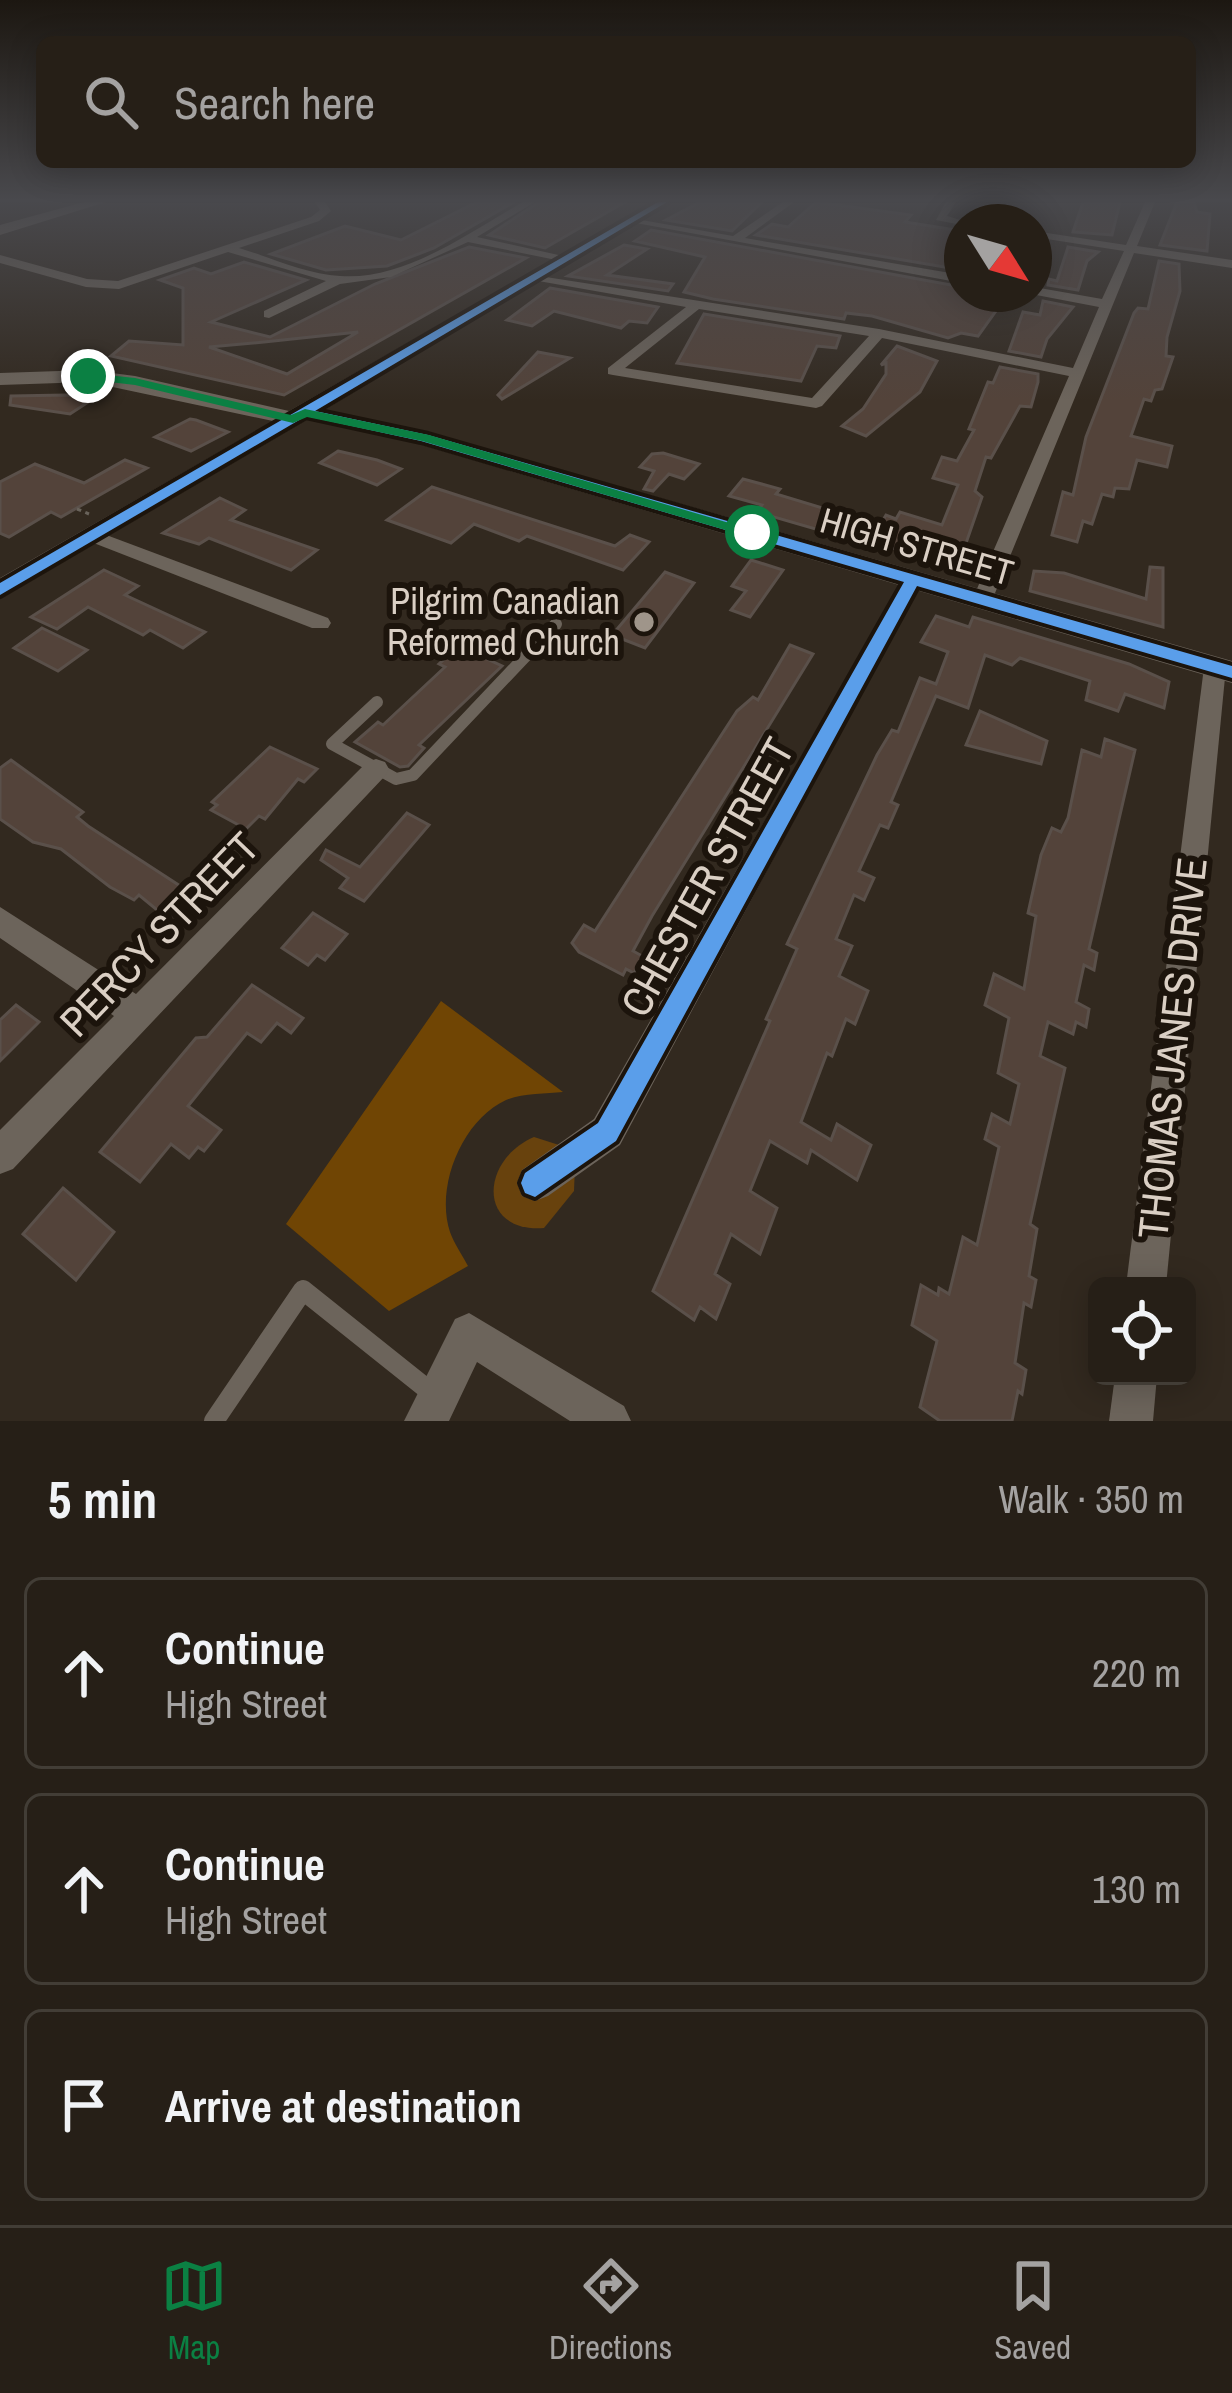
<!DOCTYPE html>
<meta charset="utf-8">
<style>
:root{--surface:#261f17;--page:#322c24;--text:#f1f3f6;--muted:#a4a2a1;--line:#423d36;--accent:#0b8043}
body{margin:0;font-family:"Archivo Narrow",sans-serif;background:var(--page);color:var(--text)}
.controls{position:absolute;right:36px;bottom:36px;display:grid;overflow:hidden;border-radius:18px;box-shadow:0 6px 30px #0003}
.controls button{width:108px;height:108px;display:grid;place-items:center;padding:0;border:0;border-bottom:3px solid var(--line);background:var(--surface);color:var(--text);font:60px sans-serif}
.compass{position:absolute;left:944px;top:204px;width:108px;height:108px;border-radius:50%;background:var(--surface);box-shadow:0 6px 30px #0003;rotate:127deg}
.stop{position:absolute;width:36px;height:36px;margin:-27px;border:9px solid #0b8043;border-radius:50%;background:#fff}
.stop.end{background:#0b8043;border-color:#fff;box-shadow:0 3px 12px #0008}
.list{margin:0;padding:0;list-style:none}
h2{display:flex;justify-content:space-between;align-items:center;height:156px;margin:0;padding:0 48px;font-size:51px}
h2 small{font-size:39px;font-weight:400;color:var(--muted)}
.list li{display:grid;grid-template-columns:78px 1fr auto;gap:36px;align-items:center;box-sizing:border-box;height:192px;margin:0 24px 24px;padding:0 24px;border:3px solid var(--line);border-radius:18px}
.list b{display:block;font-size:45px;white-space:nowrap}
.list p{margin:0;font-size:39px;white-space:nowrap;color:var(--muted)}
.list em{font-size:39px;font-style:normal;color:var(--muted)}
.icon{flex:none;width:66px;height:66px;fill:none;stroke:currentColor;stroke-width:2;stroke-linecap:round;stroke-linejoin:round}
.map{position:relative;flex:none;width:1232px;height:1421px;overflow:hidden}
.search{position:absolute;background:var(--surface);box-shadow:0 6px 30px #0003;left:36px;right:36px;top:36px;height:132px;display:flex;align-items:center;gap:30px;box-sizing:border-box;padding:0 42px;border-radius:18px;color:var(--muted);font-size:45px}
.sheet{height:804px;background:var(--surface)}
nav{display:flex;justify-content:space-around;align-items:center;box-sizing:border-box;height:168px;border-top:3px solid var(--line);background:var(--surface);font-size:33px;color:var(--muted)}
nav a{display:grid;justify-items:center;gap:6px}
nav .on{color:var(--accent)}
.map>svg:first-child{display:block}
.green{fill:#68420d}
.forest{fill:#704504}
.building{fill:#53433a;stroke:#5a504a;stroke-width:3;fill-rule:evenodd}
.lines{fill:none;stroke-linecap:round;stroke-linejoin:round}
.path{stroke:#69635b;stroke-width:3;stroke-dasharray:4.5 4.5;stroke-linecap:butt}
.lane-far1{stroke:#6c645b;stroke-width:12}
.lane{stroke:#6c645b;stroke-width:20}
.street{fill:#6c645b;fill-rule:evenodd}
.secondary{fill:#6c645b;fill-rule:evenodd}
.cycleway-casing{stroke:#1c140c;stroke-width:8}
.cycleway{fill:#5a9eea;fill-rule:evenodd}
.route{fill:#0b8043}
.poi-dot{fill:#9f958a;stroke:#1c140c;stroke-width:4.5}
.labels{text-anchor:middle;stroke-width:12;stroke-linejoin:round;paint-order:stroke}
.street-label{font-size:36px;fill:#dacfc4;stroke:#1c140c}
.poi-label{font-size:36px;fill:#dacfc4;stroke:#1c140c;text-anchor:end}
.near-street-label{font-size:42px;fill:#dacfc4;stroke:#1c140c}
</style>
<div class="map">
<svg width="1232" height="1421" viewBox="0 0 1232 1421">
<rect width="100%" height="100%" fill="#32291f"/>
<!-- green -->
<path class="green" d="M534,1137L559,1145L575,1165L574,1191L544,1228C477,1233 480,1160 534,1137Z"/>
<!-- forest -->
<path class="forest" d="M441,1001L563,1092C546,1094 522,1093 506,1100C462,1120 435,1187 450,1232C454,1243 462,1255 468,1266L389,1311L286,1224Z"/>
<!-- building -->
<g class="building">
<polygon points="477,202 514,202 434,248 387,266 326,270 271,254 345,226 401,240"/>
<polygon points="539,202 625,202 545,248 489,235"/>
<polygon points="700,202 762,202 732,231 666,220"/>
<polygon points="816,202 911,215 905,222 962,231 962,270 756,235 772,224 788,227"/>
<polygon points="1083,202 1120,202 1112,235 1073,232"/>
<polygon points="1177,202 1194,202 1197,212 1210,214 1207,251 1160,245"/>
<polygon points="651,230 962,287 962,294 1003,301 978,336 961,333 948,338 872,316 846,313 844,319 713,299 684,292 705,257 635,241"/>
<polygon points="624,245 647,249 607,275 673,284 668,291 568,276"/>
<path d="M469,247L526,258L284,395L111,356L129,341L183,345V288L160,280L194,268L211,274L244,262L306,280L211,322L270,337L375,284ZM358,332L287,374L209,347L264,342Z"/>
<polygon points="1068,247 1098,252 1087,261 1078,290 1048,285 1049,279 1057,281"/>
<polygon points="1159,261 1179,264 1180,291 1167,337 1166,356 1173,357 1162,389 1155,390 1151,401 1144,399 1131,436 1172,446 1167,467 1137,460 1129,489 1115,488 1113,497 1102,494 1092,524 1083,521 1077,542 1052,535 1063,492 1073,495 1086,437 1134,313 1138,308 1148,309"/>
<polygon points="550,288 658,307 647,323 629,321 621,328 554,311 532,326 507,320"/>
<polygon points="1043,301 1073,307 1047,339 1041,357 1009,351 1023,312 1040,315"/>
<polygon points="704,314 840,336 836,348 817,346 801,381 677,363"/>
<polygon points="897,346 937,361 920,392 866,436 842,426 863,409 886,374 886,363 881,365"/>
<polygon points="538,352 570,358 502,399 498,395"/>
<polygon points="1000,367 1038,374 1038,382 1031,407 1020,406 991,458 986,457 975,491 982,497 956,572 871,540 886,515 896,519 900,512 942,525 958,485 933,478 942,457 957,461 974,430 969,429 988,382 993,383"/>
<polygon points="66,395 93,399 70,414 10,405 11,396"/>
<polygon points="190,419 196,420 228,432 191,451 155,437"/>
<polygon points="338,451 377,460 401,469 377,485 320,463"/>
<polygon points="663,453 699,464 684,479 669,474 653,491 644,489 654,471 640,467 652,454"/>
<polygon points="125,460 147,468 61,517 51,512 9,537 0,533 0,482 35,464 84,483"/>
<polygon points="743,479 780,489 776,494 839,513 826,532 757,512 762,505 729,496"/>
<polygon points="432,487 615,546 630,535 649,542 623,570 527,536 519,541 474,524 451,543 387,520"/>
<polygon points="220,498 245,510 231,520 317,550 291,570 209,538 199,544 163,533"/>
<polygon points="751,560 783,570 750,617 731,610 746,591 732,586"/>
<polygon points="1150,567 1163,568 1163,627 1030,591 1034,571 1064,573 1146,599"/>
<polygon points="104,570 138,586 125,595 205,632 183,648 150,630 143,635 88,607 57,629 31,617"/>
<polygon points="665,572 694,583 645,648 612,635"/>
<polygon points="936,616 969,627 973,617 1129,664 1169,682 1164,708 1125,694 1118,711 1086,700 1090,681 1020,658 1012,665 985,655 968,708 936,696 891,802 898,805 888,828 880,825 859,871 874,878 864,900 854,895 836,939 852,946 839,976 868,991 855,1024 846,1019 832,1056 827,1053 801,1122 831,1140 837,1124 871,1145 857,1180 811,1150 807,1163 770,1141 750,1191 777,1208 760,1254 731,1234 715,1274 730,1284 716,1319 700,1307 694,1320 653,1291 770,1021 766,1019 797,949 787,944 877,755 892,730 898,732 920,678 936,684 948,652 921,642"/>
<polygon points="42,628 87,650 58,671 14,648"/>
<polygon points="790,645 813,654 652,916 633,951 644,957 634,973 626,969 623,975 579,952 572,943 584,925 595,931 722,734 737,711 753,697 758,700"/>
<polygon points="459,646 502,666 419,745 424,748 408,766 400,767 355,742 378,722 383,725 445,667 439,664"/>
<polygon points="980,711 1047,741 1041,764 966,745"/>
<polygon points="1105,739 1135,750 1089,949 1097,953 1094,970 1084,965 1076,1002 1089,1009 1086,1027 1076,1022 1073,1034 1048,1022 1040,1056 1065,1068 1030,1224 1037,1229 1029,1276 1036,1280 1031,1307 1024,1303 1015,1363 1026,1370 1022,1394 1018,1391 1012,1421 940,1421 920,1407 937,1341 912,1325 921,1285 938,1295 939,1288 949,1294 963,1237 977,1245 999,1147 985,1139 992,1114 1010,1124 1019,1084 998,1073 1009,1018 985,1005 994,974 1024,989 1036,916 1028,913 1041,855 1052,828 1061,832 1068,818 1082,750 1101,757"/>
<polygon points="270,747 317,769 304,782 298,779 265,819 259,816 246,829 211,810 217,805 212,802"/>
<polygon points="11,760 83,812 77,817 88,826 194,895 168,919 139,895 134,900 110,887 61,849 33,842 0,819 0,768"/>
<polygon points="407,813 429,825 364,901 340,888 348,878 321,860 326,850 360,867"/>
<polygon points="313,913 347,934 325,960 317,955 308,965 282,948"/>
<polygon points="252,985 303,1018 291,1033 277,1023 261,1042 247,1033 188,1106 221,1130 204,1151 198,1147 189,1158 171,1144 140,1182 100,1152 196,1038 207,1037"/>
<polygon points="16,1005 39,1022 0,1061 0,1020"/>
<polygon points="63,1188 114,1232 76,1280 23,1234"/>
</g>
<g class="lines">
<!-- path -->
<polyline class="path" points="77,509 89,514"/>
<!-- lane-far1 -->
<polyline class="lane-far1" points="377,702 332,744 396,779 413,775 556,624"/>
<!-- lane -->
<polyline class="lane" points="214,1421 303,1290 432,1393"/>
<!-- street -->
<g class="street">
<path d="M315,202H325L331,211L319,221L239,248C272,258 306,274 340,276C404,281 470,232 523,202H535L477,237L572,258L566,262L468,242L391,277L340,284L269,318L264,317V311L326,281L228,252L119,289L86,287L0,263V255L87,279L118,281L311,217L320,210Z"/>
<polygon points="783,202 794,202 745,238 962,275 962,283 625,221 630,218 733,236"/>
<polygon points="946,202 956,202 947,216 967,222 962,225 936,220"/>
<path d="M1145,202H1155L1137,246L1232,260V268L1134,253L993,598L983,605L973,598L1069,376L882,338L822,406L816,408L613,375L608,374V368L686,307L527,279L533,275L879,329L1073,368L1099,307L1031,294L1034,287L1102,299L1124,251L1034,237V231L1126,245ZM699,309L869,336L812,398L625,368Z"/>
<polygon points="93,530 328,618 331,623 328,628 312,628 86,540 83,536"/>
<polygon points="913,572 923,579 620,1145 548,1196 535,1201 522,1196 517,1183 522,1170 594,1119 903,579"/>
<polygon points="1215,659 1226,667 1166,1286 1126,1286 1204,667"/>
<polygon points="376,759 385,762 389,769 385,776 13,1169 0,1174 0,1130 114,1016 0,938 0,907 136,994 367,762"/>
<polygon points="469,1313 624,1406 631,1421 570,1421 477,1362 449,1421 404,1421 455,1319"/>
<polygon points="1115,1376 1157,1376 1153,1421 1109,1421"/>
</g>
<!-- secondary -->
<g class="secondary">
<polygon points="84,202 106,202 0,235 0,225"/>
<polygon points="653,202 670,202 324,410 432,433 1232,661 1232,683 419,444 308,419 0,599 0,578 273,421 89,382 0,385 0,373 89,370 135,376 289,411"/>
</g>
<!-- cycleway casing -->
<g class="cycleway-casing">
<polygon id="cycleway" points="658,202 667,202 315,411 428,435 1232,666 1232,678 917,586 616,1141 535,1197 525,1193 521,1183 525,1173 598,1123 904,582 421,441 306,416 0,595 0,583"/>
</g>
<!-- cycleway -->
<use href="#cycleway" class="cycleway"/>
</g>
<!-- sky -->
<linearGradient id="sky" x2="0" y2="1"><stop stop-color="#1c1711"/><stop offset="0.5" stop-color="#49494d"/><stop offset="1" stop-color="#49494d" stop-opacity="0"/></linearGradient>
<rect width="1232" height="401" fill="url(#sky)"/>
<!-- route -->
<polygon class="route" points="88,373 135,378 291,415 305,409 429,435 760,532 746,536 422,441 307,417 293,423 135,385 84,379"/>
<!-- markers -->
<circle class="poi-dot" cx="644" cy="622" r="12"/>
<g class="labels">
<!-- street labels -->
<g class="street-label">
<text transform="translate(917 546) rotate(16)" y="13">HIGH STREET</text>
</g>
<!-- poi labels -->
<g class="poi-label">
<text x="620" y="614">Pilgrim Canadian<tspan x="620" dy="41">Reformed Church</tspan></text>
</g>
<!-- near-street labels -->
<g class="near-street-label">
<text transform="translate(707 877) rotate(-61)" y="15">CHESTER STREET</text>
<text transform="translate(159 934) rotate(-46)" y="15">PERCY STREET</text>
<text transform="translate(1172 1048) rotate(-84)" y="15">THOMAS JANES DRIVE</text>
</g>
</g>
</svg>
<div class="controls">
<button><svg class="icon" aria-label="locate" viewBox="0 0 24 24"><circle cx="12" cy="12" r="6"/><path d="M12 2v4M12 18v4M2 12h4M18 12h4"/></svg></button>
</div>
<svg class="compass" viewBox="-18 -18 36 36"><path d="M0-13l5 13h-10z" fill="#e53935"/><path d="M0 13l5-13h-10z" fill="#a4a2a1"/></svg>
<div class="stop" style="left:752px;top:532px"></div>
<div class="stop end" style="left:88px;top:376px"></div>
<div class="search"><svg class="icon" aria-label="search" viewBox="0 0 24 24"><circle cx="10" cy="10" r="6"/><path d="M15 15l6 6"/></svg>Search here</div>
</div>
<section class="sheet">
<h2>5 min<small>Walk · 350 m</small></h2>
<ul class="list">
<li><svg class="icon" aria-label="ahead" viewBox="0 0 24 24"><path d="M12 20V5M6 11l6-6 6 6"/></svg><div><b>Continue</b><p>High Street</p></div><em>220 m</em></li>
<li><svg class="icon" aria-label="ahead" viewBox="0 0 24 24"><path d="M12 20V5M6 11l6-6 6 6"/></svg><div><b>Continue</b><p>High Street</p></div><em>130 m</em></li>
<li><svg class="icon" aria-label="arrive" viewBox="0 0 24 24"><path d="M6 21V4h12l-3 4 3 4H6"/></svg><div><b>Arrive at destination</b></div></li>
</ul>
</section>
<nav>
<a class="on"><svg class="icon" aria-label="map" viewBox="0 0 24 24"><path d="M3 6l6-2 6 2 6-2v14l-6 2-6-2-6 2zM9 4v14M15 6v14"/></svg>Map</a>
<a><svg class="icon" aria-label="directions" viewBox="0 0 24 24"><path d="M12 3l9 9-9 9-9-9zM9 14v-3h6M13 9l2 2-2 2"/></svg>Directions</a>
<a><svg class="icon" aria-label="saved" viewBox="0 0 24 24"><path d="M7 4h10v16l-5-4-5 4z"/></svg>Saved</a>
</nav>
